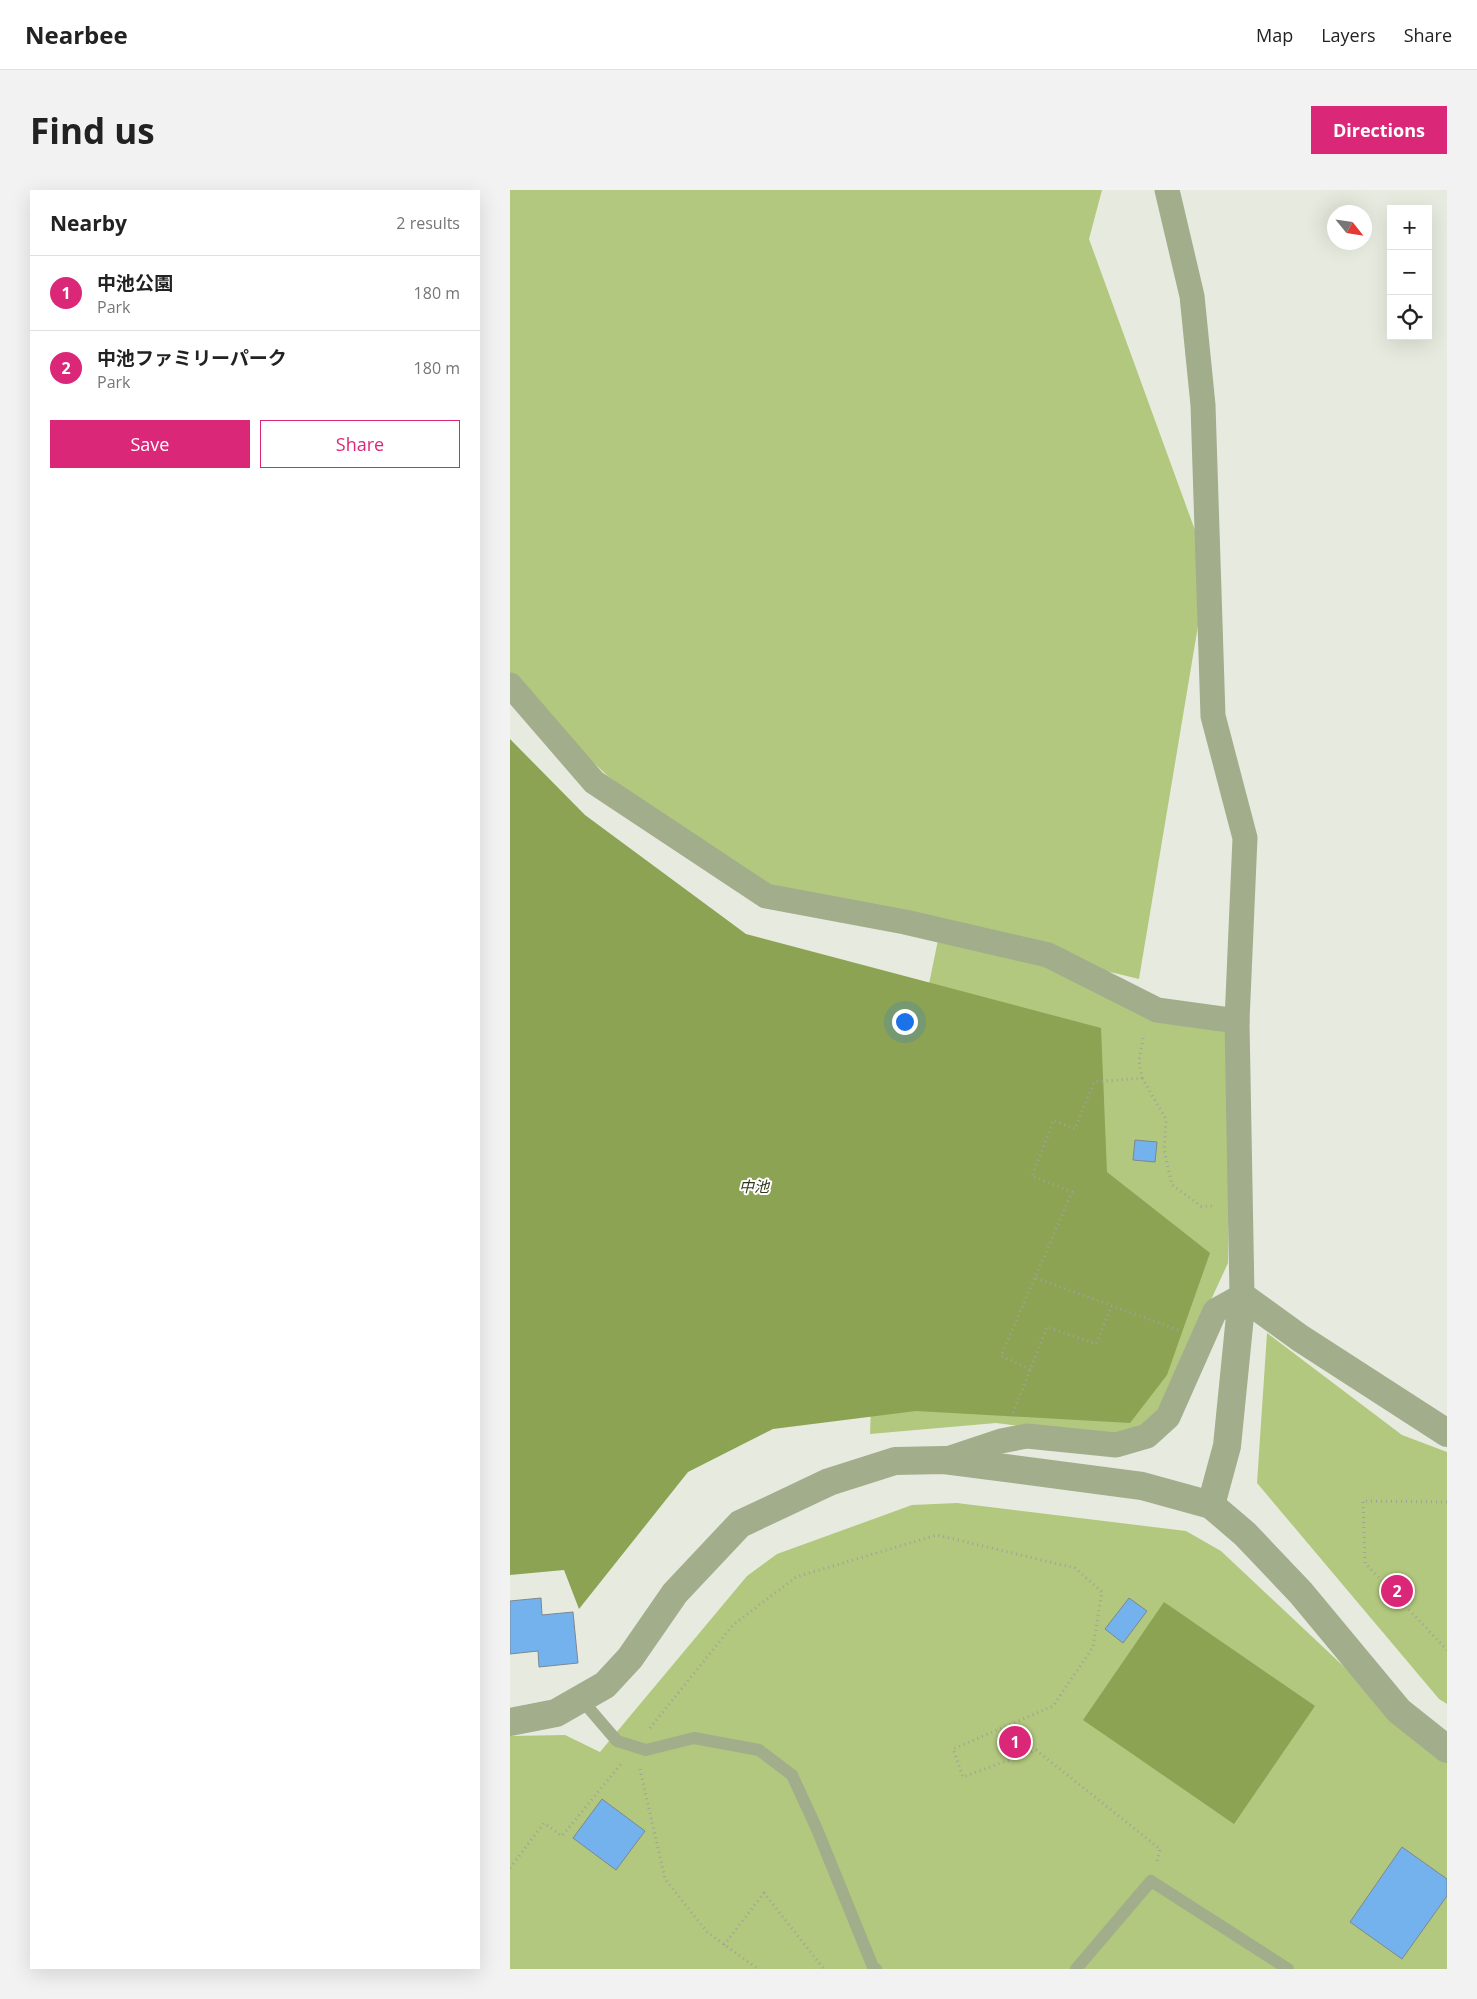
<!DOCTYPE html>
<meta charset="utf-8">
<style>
:root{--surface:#fff;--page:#f2f2f2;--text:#222;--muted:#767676;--line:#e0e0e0;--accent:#db2777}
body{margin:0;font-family:"Open Sans","Noto Sans JP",sans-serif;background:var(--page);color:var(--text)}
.controls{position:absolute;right:15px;top:15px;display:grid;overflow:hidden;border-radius:0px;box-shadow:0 5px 20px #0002}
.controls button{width:45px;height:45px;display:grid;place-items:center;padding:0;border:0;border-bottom:1px solid var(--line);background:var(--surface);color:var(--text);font:25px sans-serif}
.compass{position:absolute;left:817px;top:15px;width:45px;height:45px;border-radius:50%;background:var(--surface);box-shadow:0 5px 20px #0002;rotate:120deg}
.you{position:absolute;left:394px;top:831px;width:18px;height:18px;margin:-12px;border:4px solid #fff;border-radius:50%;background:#1a73e8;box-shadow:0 0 0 8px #1a73e833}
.badge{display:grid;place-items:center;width:32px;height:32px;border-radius:50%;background:var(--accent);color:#fff;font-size:16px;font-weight:700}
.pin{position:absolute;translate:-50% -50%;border:2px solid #fff;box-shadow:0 1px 5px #0006}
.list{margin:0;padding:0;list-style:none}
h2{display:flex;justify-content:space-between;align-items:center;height:65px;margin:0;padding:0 20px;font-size:21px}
h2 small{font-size:16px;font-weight:400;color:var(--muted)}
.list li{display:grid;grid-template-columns:32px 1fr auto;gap:15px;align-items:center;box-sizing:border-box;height:75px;padding:0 20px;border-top:1px solid var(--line)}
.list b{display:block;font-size:19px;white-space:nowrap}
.list p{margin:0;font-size:16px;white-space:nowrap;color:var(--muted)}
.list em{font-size:16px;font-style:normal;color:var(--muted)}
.actions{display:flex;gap:10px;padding:15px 20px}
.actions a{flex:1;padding:11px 0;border:1px solid var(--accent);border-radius:0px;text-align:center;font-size:18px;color:var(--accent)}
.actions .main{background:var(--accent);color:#fff}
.icon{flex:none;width:28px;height:28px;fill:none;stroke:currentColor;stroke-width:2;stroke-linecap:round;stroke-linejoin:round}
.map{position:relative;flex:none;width:937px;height:1779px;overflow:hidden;border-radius:0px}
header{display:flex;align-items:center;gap:30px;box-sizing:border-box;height:70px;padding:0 25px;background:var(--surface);border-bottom:1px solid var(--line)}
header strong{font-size:24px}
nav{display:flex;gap:28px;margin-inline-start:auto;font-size:18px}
.intro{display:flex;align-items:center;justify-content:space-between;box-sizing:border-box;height:120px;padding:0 30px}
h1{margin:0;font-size:35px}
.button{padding:12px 22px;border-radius:0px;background:var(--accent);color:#fff;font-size:18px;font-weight:700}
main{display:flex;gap:30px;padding:0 30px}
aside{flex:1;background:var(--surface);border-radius:0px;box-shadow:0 5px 20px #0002}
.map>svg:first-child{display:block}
.green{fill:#b2c87e}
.water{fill:#8ca354}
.building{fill:#73b2ed;stroke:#7e8790}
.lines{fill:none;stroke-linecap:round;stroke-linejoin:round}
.path{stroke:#a0a39a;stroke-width:3;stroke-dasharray:1 4;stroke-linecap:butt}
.service{stroke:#a2ad8c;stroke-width:12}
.minor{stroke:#a2ad8c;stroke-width:25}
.tertiary{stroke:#a2ad8c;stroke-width:28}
.labels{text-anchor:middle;stroke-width:4;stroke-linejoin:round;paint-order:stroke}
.water-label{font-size:15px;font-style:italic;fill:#303917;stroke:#fff}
</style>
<header>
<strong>Nearbee</strong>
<nav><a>Map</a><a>Layers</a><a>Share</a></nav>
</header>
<div class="intro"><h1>Find us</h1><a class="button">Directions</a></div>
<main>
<aside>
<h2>Nearby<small>2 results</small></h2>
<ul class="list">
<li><span class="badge">1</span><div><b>中池公園</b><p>Park</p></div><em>180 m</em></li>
<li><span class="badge">2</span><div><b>中池ファミリーパーク</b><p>Park</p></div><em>180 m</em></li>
</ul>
<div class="actions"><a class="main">Save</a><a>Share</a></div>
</aside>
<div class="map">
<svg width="937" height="1779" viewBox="0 0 937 1779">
<rect width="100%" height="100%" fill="#e7ebdf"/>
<!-- green -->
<g class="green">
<polygon points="0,0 592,0 579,49 698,376 629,789 395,732 256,706 98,586 0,496"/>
<polygon points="428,750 536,771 721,839 718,1073 650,1220 626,1242 598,1247 486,1233 360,1244 362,1183 412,828"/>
<polygon points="757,1143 892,1245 937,1262 937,1514 929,1509 747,1293"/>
<polygon points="447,1313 676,1341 711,1361 863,1504 937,1569 937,1779 0,1779 0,1546 55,1545 90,1562 237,1386 267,1364 402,1315"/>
</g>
<!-- water -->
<g class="water">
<polygon points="0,549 75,625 236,744 591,838 597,982 700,1063 657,1185 620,1233 406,1221 263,1239 178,1282 69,1419 54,1380 0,1385"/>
<polygon points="654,1412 805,1516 724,1634 573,1530"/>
</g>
<!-- building -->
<g class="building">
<polygon points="625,950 647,952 645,972 623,970"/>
<polygon points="31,1408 32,1425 63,1422 68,1473 29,1477 28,1461 0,1464 0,1411"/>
<polygon points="619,1408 637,1421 613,1453 595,1439"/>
<polygon points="92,1609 135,1641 106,1680 63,1648"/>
<polygon points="892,1657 937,1689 937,1706 892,1769 840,1732"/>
</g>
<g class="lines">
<!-- path -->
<g class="path">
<polyline points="632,888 656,929 654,960 662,995 691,1016 704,1016"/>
<polyline points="526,1088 668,1140"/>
<polyline points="520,1179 491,1166 562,1002 522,986 544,930 565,939 584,892 632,888 629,870 634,844"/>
<polyline points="503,1223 537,1137 586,1154 601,1117"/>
<polyline points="937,1312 853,1311 855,1373 937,1460"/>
<polyline points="140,1538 223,1435 286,1387 427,1345 565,1378 592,1402 583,1457 543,1516 443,1559 453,1587 526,1560 650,1659 647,1671"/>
<polyline points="130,1579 155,1689 197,1742 248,1779"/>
<polyline points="0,1678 34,1633 52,1646 111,1574"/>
<polyline points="214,1755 254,1703 314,1779"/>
</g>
<!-- service -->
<g class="service">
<polyline points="71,1509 107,1551 136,1560 184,1548 249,1560 282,1585 306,1637 363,1777 366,1779"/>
<polyline points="566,1779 641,1691 778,1779"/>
</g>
<!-- minor -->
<g class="minor">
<polyline points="0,495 84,592 256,706 395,732 538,765 647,820 727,831"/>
<polyline points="434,1270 491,1251 517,1246 606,1255 637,1246 658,1227 705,1121 732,1106 727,831 735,648 703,526 693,215 682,106 657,0"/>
</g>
<!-- tertiary -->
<g class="tertiary">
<polyline points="732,1106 790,1148 937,1243"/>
<polyline points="701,1315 717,1256 732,1106"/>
<polyline points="0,1532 46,1523 95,1495 120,1468 165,1403 230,1334 319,1292 385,1271 434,1270 632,1296 701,1315 735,1344 791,1403 889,1521 937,1559"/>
</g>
</g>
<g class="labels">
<!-- water labels -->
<g class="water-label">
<text x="244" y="1002">中池</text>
</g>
</g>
</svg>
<div class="controls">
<button>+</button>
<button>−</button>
<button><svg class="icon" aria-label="locate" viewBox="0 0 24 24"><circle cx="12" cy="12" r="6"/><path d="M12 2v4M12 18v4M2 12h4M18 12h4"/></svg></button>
</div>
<svg class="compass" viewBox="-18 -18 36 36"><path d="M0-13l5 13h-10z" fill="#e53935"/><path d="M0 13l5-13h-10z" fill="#767676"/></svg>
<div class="you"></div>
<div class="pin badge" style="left:505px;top:1552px">1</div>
<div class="pin badge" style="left:887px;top:1401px">2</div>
</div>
</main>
